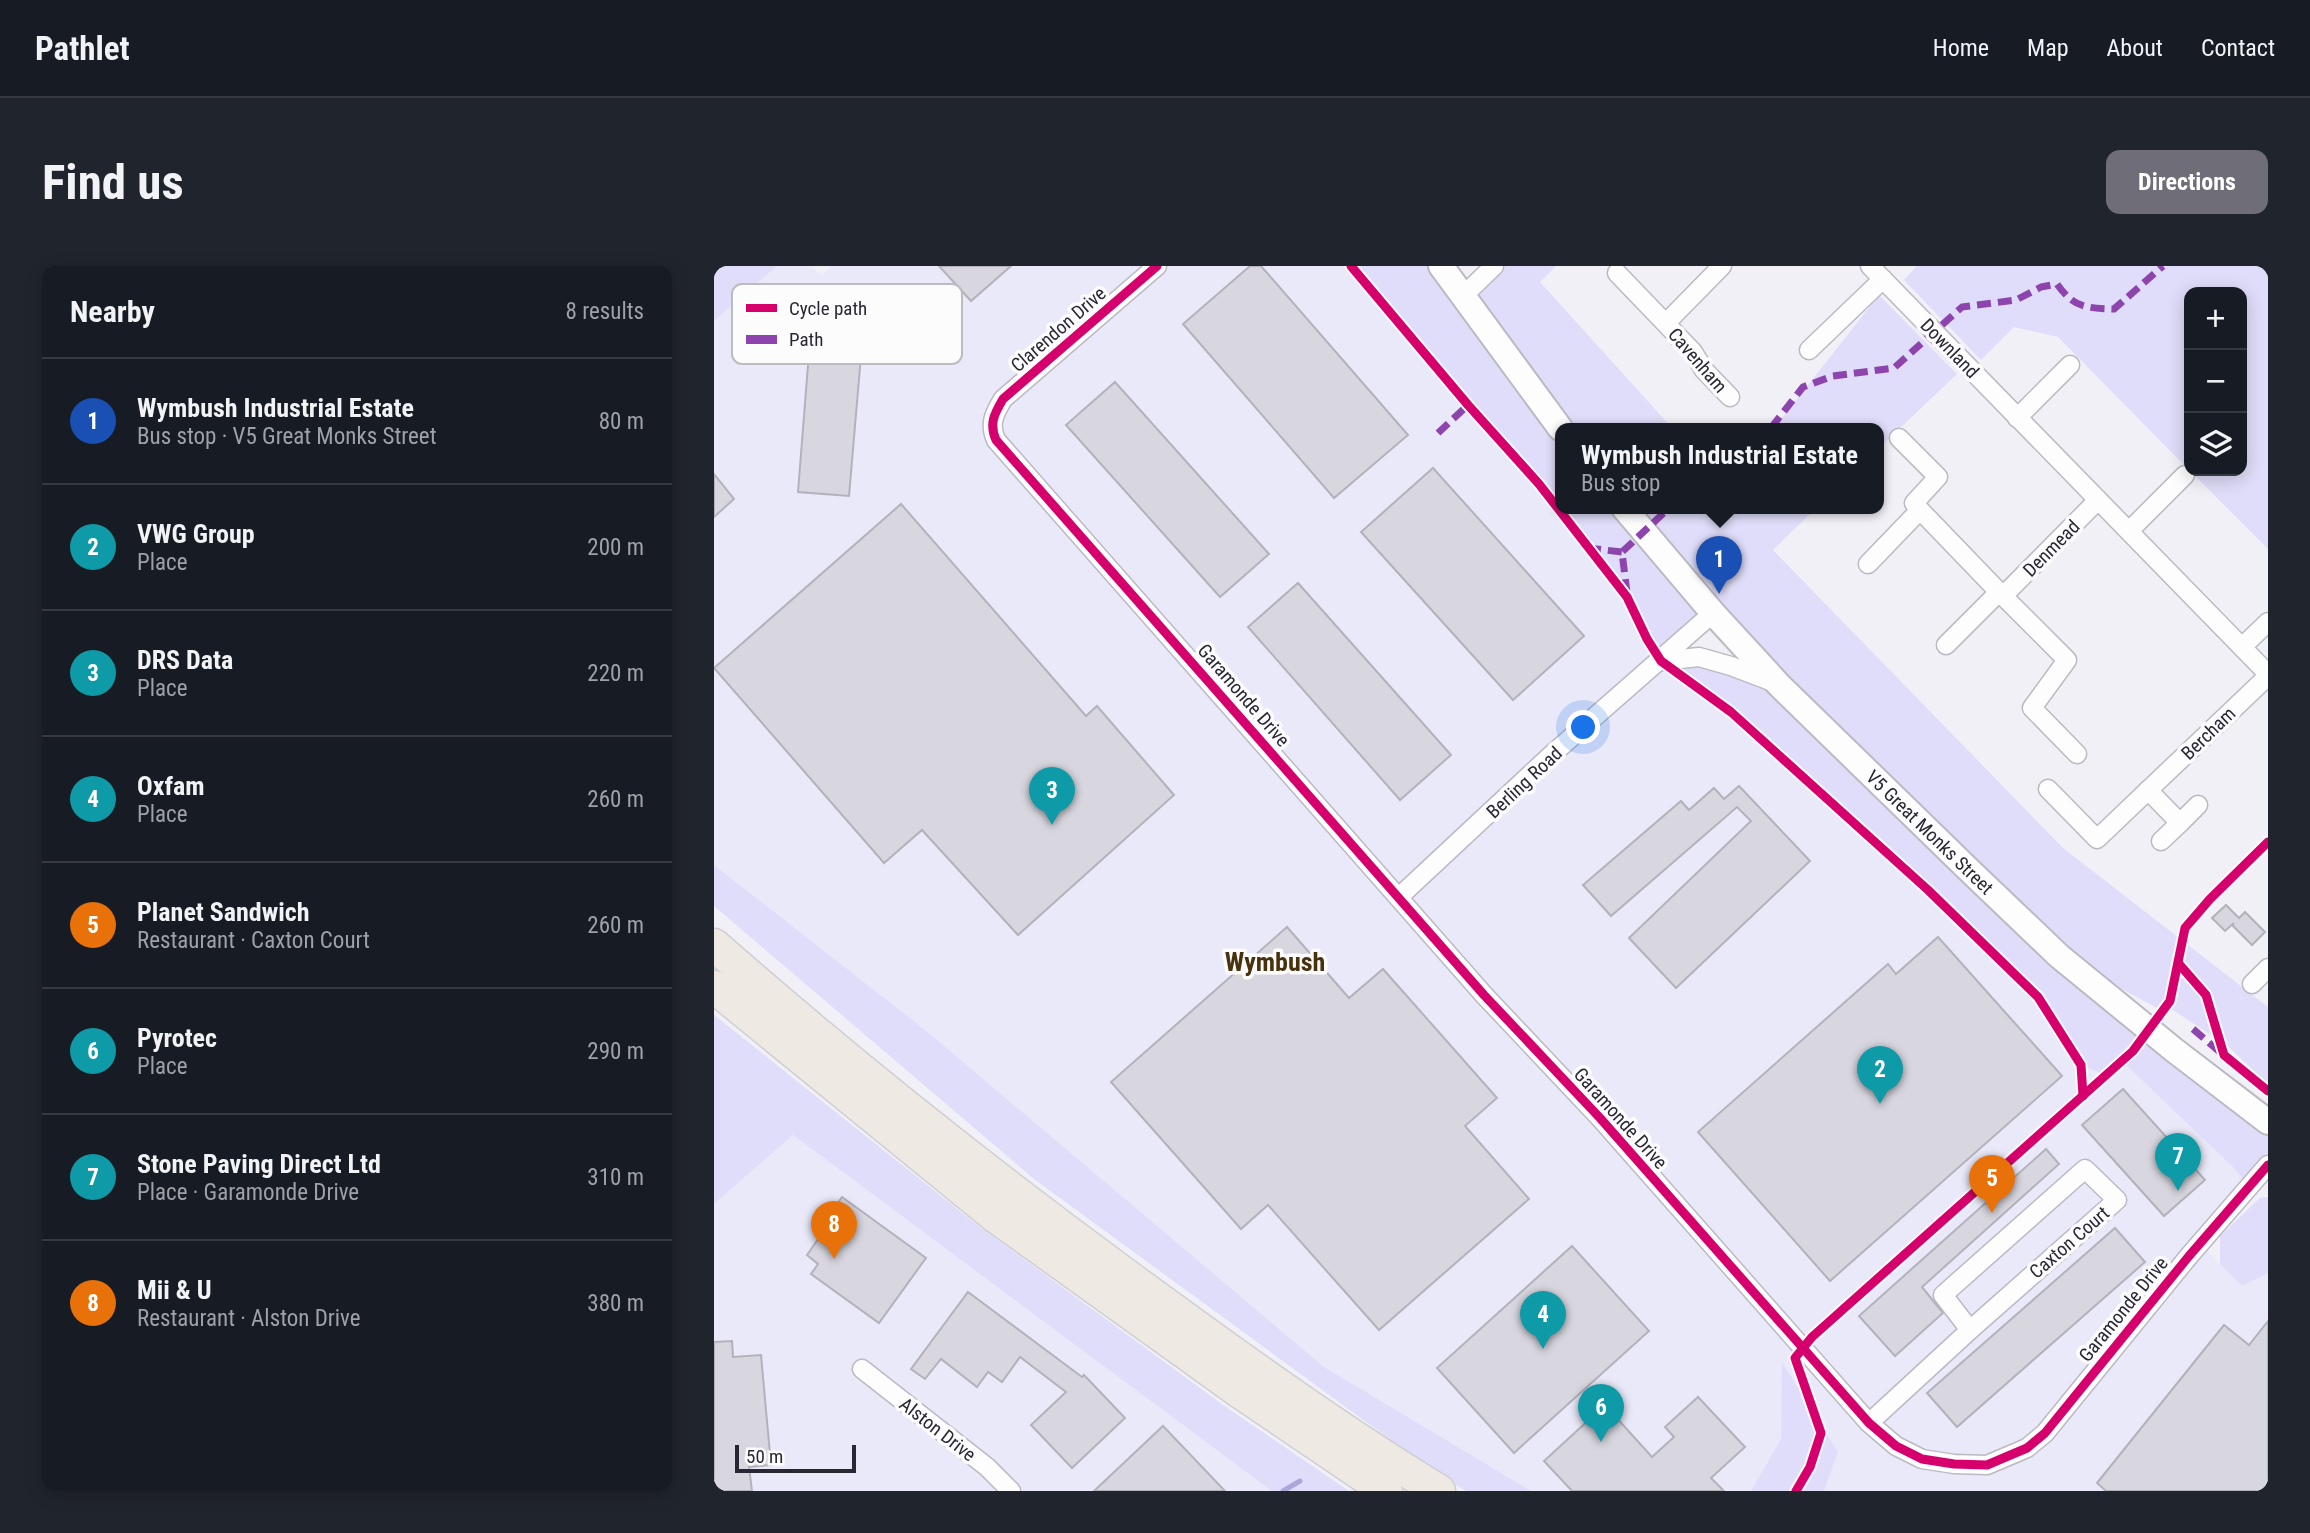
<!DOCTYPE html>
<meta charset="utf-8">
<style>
:root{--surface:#171b24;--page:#20242c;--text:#f1f3f6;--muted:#9ea1a6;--line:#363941;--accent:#6e6d78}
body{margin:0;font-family:"Roboto Condensed",sans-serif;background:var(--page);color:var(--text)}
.controls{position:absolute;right:21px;top:21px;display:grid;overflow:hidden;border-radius:14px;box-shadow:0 4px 18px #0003}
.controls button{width:63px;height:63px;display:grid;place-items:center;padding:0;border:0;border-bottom:2px solid var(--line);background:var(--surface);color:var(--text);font:35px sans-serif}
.scale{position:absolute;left:21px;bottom:18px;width:121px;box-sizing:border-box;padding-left:7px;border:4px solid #282733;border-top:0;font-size:19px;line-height:24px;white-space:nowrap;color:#282733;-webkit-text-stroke:5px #fcfcfc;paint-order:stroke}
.you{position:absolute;left:870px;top:462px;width:24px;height:24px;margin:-18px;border:5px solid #fff;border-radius:50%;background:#1a73e8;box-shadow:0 0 0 10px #1a73e833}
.badge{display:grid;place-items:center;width:46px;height:46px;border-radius:50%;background:var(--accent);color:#fff;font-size:23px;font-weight:700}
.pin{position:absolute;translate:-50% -58px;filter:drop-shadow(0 2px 4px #0008)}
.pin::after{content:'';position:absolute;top:37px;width:24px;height:21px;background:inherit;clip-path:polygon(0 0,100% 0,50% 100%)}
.popup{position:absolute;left:841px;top:157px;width:329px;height:91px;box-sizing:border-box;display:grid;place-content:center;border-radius:14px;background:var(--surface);filter:drop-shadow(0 2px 5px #0005);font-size:23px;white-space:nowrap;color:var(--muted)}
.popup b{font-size:26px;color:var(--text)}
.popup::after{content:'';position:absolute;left:50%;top:100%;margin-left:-14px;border:14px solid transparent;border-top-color:var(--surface)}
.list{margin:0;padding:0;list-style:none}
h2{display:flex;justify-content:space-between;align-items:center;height:91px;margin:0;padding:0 28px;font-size:30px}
h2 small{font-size:23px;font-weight:400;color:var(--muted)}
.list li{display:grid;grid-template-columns:46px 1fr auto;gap:21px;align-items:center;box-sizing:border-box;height:126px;padding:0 28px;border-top:2px solid var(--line)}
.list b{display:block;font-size:26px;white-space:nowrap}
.list p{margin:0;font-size:23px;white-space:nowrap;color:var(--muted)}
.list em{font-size:23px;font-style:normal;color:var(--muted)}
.icon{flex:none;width:38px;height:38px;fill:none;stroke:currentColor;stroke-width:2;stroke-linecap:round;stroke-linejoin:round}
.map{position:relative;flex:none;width:1554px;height:1225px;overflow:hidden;border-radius:14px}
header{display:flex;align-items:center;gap:42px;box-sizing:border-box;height:98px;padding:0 35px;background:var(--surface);border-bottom:2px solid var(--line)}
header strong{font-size:33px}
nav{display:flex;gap:38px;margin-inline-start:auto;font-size:24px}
.intro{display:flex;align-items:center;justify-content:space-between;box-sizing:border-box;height:168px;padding:0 42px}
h1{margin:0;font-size:49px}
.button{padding:18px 32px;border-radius:14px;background:var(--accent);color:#fff;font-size:24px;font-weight:700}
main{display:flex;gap:42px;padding:0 42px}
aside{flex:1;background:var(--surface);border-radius:14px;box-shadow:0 4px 18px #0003}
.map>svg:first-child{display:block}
.built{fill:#eae9f9}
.green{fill:#dfddf9;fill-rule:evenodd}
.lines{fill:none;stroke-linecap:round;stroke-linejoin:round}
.stream{stroke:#aca7da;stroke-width:5}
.building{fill:#d8d7e0;stroke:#b3b2bb;stroke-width:2}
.street-casing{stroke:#bbbac3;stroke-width:21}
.secondary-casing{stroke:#bbbac3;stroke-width:28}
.highway-casing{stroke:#cfced3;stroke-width:35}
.street{stroke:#fdfdfe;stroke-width:18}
.secondary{stroke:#fdfdfe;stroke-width:24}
.highway{stroke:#efe9e3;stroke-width:32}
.quiet{stroke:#8e44ad;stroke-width:7;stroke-dasharray:14 7;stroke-linecap:butt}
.cycleway-casing{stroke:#fcfcfc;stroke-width:13}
.cycleway{stroke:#d6006c;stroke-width:9}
.labels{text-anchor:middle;stroke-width:7;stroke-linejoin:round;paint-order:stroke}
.street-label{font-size:19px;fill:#282733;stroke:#fcfcfc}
.district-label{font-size:26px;font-weight:bold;fill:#48310d;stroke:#fcfcfc}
.key{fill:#fcfcfc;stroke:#bcbcc0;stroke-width:2}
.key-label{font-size:19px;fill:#282733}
</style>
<header>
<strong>Pathlet</strong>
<nav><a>Home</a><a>Map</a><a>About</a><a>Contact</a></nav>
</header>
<div class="intro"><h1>Find us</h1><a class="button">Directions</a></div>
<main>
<aside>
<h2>Nearby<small>8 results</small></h2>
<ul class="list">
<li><span class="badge" style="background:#1a4fb4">1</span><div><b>Wymbush Industrial Estate</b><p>Bus stop · V5 Great Monks Street</p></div><em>80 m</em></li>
<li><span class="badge" style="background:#0f9aa8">2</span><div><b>VWG Group</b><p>Place</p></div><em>200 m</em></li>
<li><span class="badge" style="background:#0f9aa8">3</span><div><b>DRS Data</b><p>Place</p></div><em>220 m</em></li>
<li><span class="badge" style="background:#0f9aa8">4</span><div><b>Oxfam</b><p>Place</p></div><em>260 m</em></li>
<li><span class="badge" style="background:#e8710a">5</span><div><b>Planet Sandwich</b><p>Restaurant · Caxton Court</p></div><em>260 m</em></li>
<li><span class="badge" style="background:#0f9aa8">6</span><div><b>Pyrotec</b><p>Place</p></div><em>290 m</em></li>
<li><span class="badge" style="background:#0f9aa8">7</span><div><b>Stone Paving Direct Ltd</b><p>Place · Garamonde Drive</p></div><em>310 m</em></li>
<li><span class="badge" style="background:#e8710a">8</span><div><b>Mii &amp; U</b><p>Restaurant · Alston Drive</p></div><em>380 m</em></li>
</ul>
</aside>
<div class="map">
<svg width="1554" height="1225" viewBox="0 0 1554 1225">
<rect width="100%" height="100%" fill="#f1f0f7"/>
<!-- built -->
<g class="built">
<polygon points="63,0 97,0 108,10 117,0 637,0 913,331 933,373 947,395 1017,446 1214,624 1324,731 1367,799 1408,794 1519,901 1536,922 1486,978 1528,1020 1554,1007 1554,1225 1110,1225 1124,1186 1069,1098 1067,1173 1037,1225 816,1225 765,1197 610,1101 210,763 0,599 0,55"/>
<polygon points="79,869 265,1007 600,1225 0,1225 0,938"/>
</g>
<!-- green -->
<g class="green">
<polygon points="0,0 63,0 0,55"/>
<path d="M638,0H727L749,30L780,0H842L826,16L958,162H846V242H1102L1059,284L1349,582L1554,741V819L1515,781L1453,740L1445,743L1350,692L1554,856V899L1536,922L1519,901L1408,795L1393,809L1367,799L1324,731L1214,624L1017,447L947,395L933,373L913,331L825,218ZM999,347L1063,418L1017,400L948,395Z"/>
<polygon points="1203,0 1554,0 1554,283 1476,205 1528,205 1528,26 1475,26 1475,204 1344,71 1300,61 1267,94 1190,14"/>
<polygon points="1165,29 1243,108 1164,183 1164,162 1060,162"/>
<polygon points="0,599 210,763 610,1101 817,1225 752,1225 726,1210 320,913 0,640"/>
<polygon points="0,749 266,961 512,1141 635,1225 558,1225 79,869 0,938"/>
<polygon points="1554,931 1554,1007 1528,1020 1506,998 1506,970 1546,932"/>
<polygon points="1068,1096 1124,1186 1110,1225 1037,1225 1067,1173"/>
</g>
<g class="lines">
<!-- stream -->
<polyline class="stream" points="569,1225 586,1215"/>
</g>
<!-- building -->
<g class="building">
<polygon points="225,0 297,0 257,35"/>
<polygon points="536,0 547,0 694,169 620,232 469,58"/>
<polygon points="96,74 148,78 135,230 84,226"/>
<polygon points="401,116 555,288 506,331 352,159"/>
<polygon points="719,202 870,370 799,434 647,266"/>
<polygon points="0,208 20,233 0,251"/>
<polygon points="187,238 372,450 383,440 460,529 304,669 208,564 170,597 0,402"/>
<polygon points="584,317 737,489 686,534 534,361"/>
<polygon points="1025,520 1096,595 962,722 915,672 1037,555 1023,541 897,650 869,619 967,535 975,544 1000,522 1010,533"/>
<polygon points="1512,639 1525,652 1531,646 1551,666 1538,679 1518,659 1520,657 1511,665 1498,652"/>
<polygon points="573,661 635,732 669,703 783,832 751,860 815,933 665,1064 554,939 527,963 397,816"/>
<polygon points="1224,671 1348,810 1116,1015 984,866 1174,698 1182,708"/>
<polygon points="1409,823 1491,914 1450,950 1368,859"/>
<polygon points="1332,883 1345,898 1208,1021 1229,1047 1181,1090 1145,1050"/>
<polygon points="128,931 212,992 165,1057 97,1008 104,998 93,989 107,969 111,971 127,948 120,943"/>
<polygon points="1401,962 1431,996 1243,1161 1213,1127"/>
<polygon points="858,980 935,1065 800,1187 723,1102"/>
<polygon points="254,1026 368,1111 370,1109 411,1152 358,1202 317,1159 352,1126 306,1091 288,1116 274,1106 263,1121 227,1093 211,1113 197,1103"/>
<polygon points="1554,1055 1554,1225 1392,1225 1383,1217 1510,1059 1535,1079"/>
<polygon points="18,1075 19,1091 47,1089 57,1199 35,1201 38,1225 0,1225 0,1076"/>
<polygon points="984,1131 1031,1181 997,1212 1010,1225 858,1225 830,1195 891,1139 938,1191 960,1171 951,1161"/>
<polygon points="449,1160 511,1225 380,1225"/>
</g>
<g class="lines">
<!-- street casing -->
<g class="street-casing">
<g id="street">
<path d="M443,0L289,133C280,148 275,158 282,174L770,729L886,852L1155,1157L1182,1180L1208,1193L1240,1198L1273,1199L1313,1182L1331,1167L1475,990L1554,899"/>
<polyline points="1156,0 1554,408"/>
<polyline points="903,7 979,86 990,104 1016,131"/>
<polyline points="748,31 780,0"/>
<polyline points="952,57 1008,0"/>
<polyline points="1095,84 1169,13"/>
<polyline points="1303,152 1356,99"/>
<polyline points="1185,172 1224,211 1200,237 1206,244"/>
<polyline points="1415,265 1471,209"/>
<polyline points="1154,298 1206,244 1285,326"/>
<polyline points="1232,379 1285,326 1289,330"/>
<polyline points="1528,381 1554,356"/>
<polyline points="947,395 985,391 1017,400 1059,416"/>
<polyline points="1363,488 1318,442 1353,394 1289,330 1384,234"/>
<polyline points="1334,523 1383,573 1554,410"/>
<polyline points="1434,524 1466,557 1484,539"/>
<polyline points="1447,575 1466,557"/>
<polyline points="685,631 835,491 999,347"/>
<polyline points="1538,718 1554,702"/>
<polyline points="148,1103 273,1201 297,1225"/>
<polyline points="1155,1157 1256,1064 1403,934 1371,903 1229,1029 1256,1064"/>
</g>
</g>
<!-- secondary casing -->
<g class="secondary-casing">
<g id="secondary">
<polyline points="727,0 846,162"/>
<path id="s1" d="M910,242L999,347L1065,419L1256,605L1345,690L1460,784L1554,856"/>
</g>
</g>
<!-- highway casing -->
<g class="highway-casing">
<g id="highway">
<path d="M0,679C133,796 273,907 416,1012C517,1086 619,1160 725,1225"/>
<polyline points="0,721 281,950 526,1126 672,1225"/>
</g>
</g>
<!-- street -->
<use href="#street" class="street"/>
<!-- secondary -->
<use href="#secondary" class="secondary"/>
<!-- highway -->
<use href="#highway" class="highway"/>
<!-- quiet -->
<g class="quiet">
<path d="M1057,162L1089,121L1119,110L1180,102L1248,41L1302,34L1327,21L1343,18C1360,42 1372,42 1400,43L1449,0"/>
<polyline points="724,167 754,139"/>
<polyline points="873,282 908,286"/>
<polyline points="913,327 908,286 955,242"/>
<polyline points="1479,763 1507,787"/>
</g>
<!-- cycleway casing -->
<g class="cycleway-casing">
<g id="cycleway">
<path d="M443,0L289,133C280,148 275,158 282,174L770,729L886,852L1155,1157L1182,1180L1208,1193L1240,1198L1273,1199L1313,1182L1331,1167L1475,990L1554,899"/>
<polyline points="637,0 754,139 825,218 913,331 933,373 947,395 1017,446 1214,624 1324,731 1367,799 1369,830"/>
<polyline points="1465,698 1492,729 1510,789 1554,825"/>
<polyline points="1082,1225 1096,1201 1107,1167 1081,1092 1098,1071 1419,785 1456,735 1471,662 1496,633 1554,576"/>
</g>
</g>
<!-- cycleway -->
<use href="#cycleway" class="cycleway"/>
</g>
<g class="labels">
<!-- street labels -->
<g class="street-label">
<text transform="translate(344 63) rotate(-41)" y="7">Clarendon Drive</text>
<text transform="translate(1236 82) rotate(46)" y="7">Downland</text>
<text transform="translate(984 94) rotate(49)" y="7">Cavenham</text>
<text transform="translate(1337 282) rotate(-45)" y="7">Denmead</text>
<text transform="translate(530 429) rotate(49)" y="7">Garamonde Drive</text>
<text transform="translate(1494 467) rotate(-44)" y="7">Bercham</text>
<text transform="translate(810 516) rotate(-43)" y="7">Berling Road</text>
<text dy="7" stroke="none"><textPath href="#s1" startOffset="446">V5 Great Monks Street</textPath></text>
<text transform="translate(907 852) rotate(48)" y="7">Garamonde Drive</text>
<text transform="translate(1355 976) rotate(-41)" y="7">Caxton Court</text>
<text transform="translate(1409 1043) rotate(-51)" y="7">Garamonde Drive</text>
<text transform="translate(224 1163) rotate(38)" y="7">Alston Drive</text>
</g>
<!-- district labels -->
<g class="district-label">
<text x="561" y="705">Wymbush</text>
</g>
</g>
<!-- legend -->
<rect x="18" y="18" width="230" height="80" rx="10" class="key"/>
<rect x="32" y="38" width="31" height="8" fill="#d6006c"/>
<rect x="32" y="69" width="31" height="9" fill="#8e44ad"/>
<g class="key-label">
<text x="75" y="49">Cycle path</text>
<text x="75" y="80">Path</text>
</g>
</svg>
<div class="controls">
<button>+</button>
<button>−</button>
<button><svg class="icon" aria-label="layers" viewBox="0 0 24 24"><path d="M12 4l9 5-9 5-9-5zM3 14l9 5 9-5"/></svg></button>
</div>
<div class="scale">50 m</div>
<div class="you"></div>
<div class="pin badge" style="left:1005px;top:328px;background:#1a4fb4">1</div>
<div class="popup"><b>Wymbush Industrial Estate</b>Bus stop</div>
<div class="pin badge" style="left:1166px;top:838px;background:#0f9aa8">2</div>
<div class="pin badge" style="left:338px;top:559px;background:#0f9aa8">3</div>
<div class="pin badge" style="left:829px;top:1083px;background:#0f9aa8">4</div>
<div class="pin badge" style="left:1278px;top:947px;background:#e8710a">5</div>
<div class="pin badge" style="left:887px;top:1176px;background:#0f9aa8">6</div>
<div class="pin badge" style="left:1464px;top:925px;background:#0f9aa8">7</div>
<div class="pin badge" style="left:120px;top:993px;background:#e8710a">8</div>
</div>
</main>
